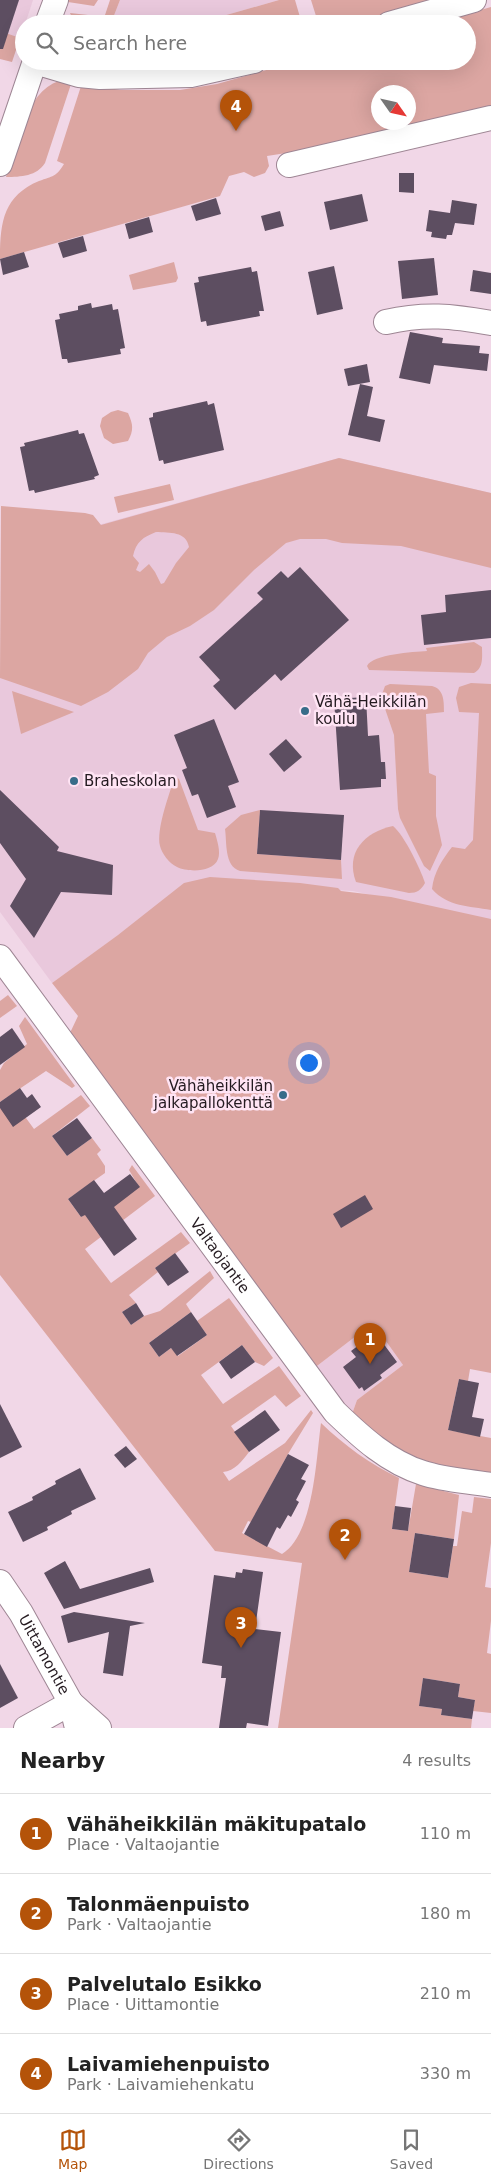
<!DOCTYPE html>
<meta charset="utf-8">
<style>
:root{--surface:#fff;--page:#f6f6f6;--text:#222;--muted:#767676;--line:#e0e0e0;--accent:#b45309}
body{margin:0;font-family:"DejaVu Sans",sans-serif;background:var(--page);color:var(--text)}
.compass{position:absolute;left:371px;top:85px;width:45px;height:45px;border-radius:50%;background:var(--surface);box-shadow:0 5px 20px #0002;rotate:124deg}
.you{position:absolute;left:308px;top:1062px;width:18px;height:18px;margin:-12px;border:4px solid #fff;border-radius:50%;background:#1a73e8;box-shadow:0 0 0 8px #1a73e833}
.badge{display:grid;place-items:center;width:32px;height:32px;border-radius:50%;background:var(--accent);color:#fff;font-size:16px;font-weight:700}
.pin{position:absolute;translate:-50% -41px;filter:drop-shadow(0 1px 2px #0008)}
.pin::after{content:'';position:absolute;top:26px;width:18px;height:15px;background:inherit;clip-path:polygon(0 0,100% 0,50% 100%)}
.list{margin:0;padding:0;list-style:none}
h2{display:flex;justify-content:space-between;align-items:center;height:65px;margin:0;padding:0 20px;font-size:21px}
h2 small{font-size:16px;font-weight:400;color:var(--muted)}
.list li{display:grid;grid-template-columns:32px 1fr auto;gap:15px;align-items:center;box-sizing:border-box;height:80px;padding:0 20px;border-top:1px solid var(--line)}
.list b{display:block;font-size:19px;white-space:nowrap}
.list p{margin:0;font-size:16px;white-space:nowrap;color:var(--muted)}
.list em{font-size:16px;font-style:normal;color:var(--muted)}
.icon{flex:none;width:28px;height:28px;fill:none;stroke:currentColor;stroke-width:2;stroke-linecap:round;stroke-linejoin:round}
.map{position:relative;flex:none;width:491px;height:1728px;overflow:hidden}
.search{position:absolute;background:var(--surface);box-shadow:0 5px 20px #0002;left:15px;right:15px;top:15px;height:55px;display:flex;align-items:center;gap:12px;box-sizing:border-box;padding:0 18px;border-radius:28px;color:var(--muted);font-size:19px}
.sheet{height:385px;background:var(--surface)}
nav{display:flex;justify-content:space-around;align-items:center;box-sizing:border-box;height:70px;border-top:1px solid var(--line);background:var(--surface);font-size:14px;color:var(--muted)}
nav a{display:grid;justify-items:center;gap:2px}
nav .on{color:var(--accent)}
.map>svg:first-child{display:block}
.built{fill:#e9c8dc}
.green{fill:#dca6a2;fill-rule:evenodd}
.building{fill:#5d4e61}
.lines{fill:none;stroke-linecap:round;stroke-linejoin:round}
.minor-casing{stroke:#9e8694;stroke-width:26}
.minor{stroke:#fff;stroke-width:24}
.poi-dot{fill:#386c89;stroke:#ffe4f4;stroke-width:2}
.labels{text-anchor:middle;stroke-width:5;stroke-linejoin:round;paint-order:stroke}
.poi-label{font-size:15px;fill:#241a20;stroke:#ffe4f4;text-anchor:start}
.street-label{font-size:15px;fill:#241a20;stroke:#ffe4f4}
</style>
<div class="map">
<svg width="491" height="1728" viewBox="0 0 491 1728">
<rect width="100%" height="100%" fill="#f1d7e7"/>
<!-- built -->
<g class="built">
<polygon points="0,0 33,0 19,43 0,37"/>
<polygon points="120,0 279,0 195,24 120,24 113,18"/>
<polygon points="339,458 491,493 491,922 353,891 190,883 52,983 0,912 0,678 48,539"/>
<polygon points="373,1323 403,1365 357,1400 351,1417 313,1369"/>
</g>
<!-- green -->
<g class="green">
<polygon points="68,0 98,0 94,6 68,2"/>
<polygon points="110,0 120,0 113,18 120,24 102,24"/>
<polygon points="279,0 295,0 302,24 195,24"/>
<polygon points="311,0 433,0 349,24 321,24 316,16"/>
<path d="M491,7V109L299,151L267,156L269,166L265,173L254,177L244,172L229,176L220,196L0,259C0,223 3,196 39,181C53,176 56,177 64,164L57,161L82,83L120,90H180L217,84L298,61H467V24H431ZM378,92H408V122H378Z"/>
<polygon points="70,13 88,15 91,18 89,24 75,24"/>
<polygon points="0,31 20,38 12,62 0,59"/>
<path d="M59,81H72L45,163C37,176 21,177 6,177C17,146 25,92 59,81Z"/>
<polygon points="174,262 178,278 176,282 133,290 129,275"/>
<path d="M118,410L128,413C133,424 134,430 128,441L113,444L104,438L100,426L102,418L111,412Z"/>
<path d="M339,458L491,493V568L401,546L342,543L326,539H300L286,543L254,570L214,610L190,626L167,637L148,653L138,669L108,692L81,706L0,678L1,506L85,513L93,515L101,525ZM156,532C170,533 186,531 189,547L176,563L164,583L161,584L155,572L149,564L140,572L136,570L139,563L133,556C136,542 143,537 156,532Z"/>
<polygon points="170,484 174,500 118,513 114,497"/>
<path d="M474,642L482,647C482,656 484,668 474,673L369,670L367,666C373,654 413,652 427,651L426,648Z"/>
<path d="M471,683L491,684V910C469,906 448,907 432,889C434,872 442,860 452,847L465,849L473,840L479,713L459,712L456,698L459,687Z"/>
<path d="M390,684L432,686C444,689 444,701 444,712L426,714L429,773L436,776V816L442,845L430,871L424,866L400,818L398,809L394,735L381,697L385,686Z"/>
<polygon points="12,691 74,712 21,734"/>
<path d="M176,777L179,779L198,830L215,833C217,840 221,852 218,859C213,873 187,872 177,867C169,863 162,854 160,846C156,830 169,795 174,779Z"/>
<path d="M260,810L257,854L341,860L342,879L240,871C224,866 227,842 225,829L241,815Z"/>
<path d="M393,826C404,835 420,868 425,883C421,890 417,893 409,893L356,882C345,853 364,832 393,826Z"/>
<path d="M210,877L300,883L338,888L341,891L391,897L491,919V1373L470,1369L468,1381L459,1379L448,1430L491,1438V1473C454,1468 418,1463 386,1443C374,1435 363,1426 351,1417L357,1400L403,1365L373,1323L313,1369L69,1035L78,1016L52,983L118,935L184,883Z"/>
<polygon points="8,995 17,1006 0,1018 0,1001"/>
<polygon points="25,1017 75,1086 72,1088 46,1071 0,1102 0,1070 4,1063 27,1044 19,1026"/>
<path d="M81,1095L90,1106L52,1136L67,1156L92,1138L101,1150L97,1154L105,1166V1173L68,1199L81,1217L107,1198L139,1187L129,1170L132,1165L155,1196L85,1249L111,1283L181,1232L190,1243L155,1268L158,1272L129,1295L136,1303L122,1312L131,1325L144,1316L160,1311L210,1271L214,1278L186,1304L191,1312L149,1343L159,1357L171,1348L178,1356L207,1335L197,1321L229,1298L273,1358L264,1366L255,1362L242,1345L201,1375L223,1404L279,1366L301,1396L286,1407L275,1395L231,1426L249,1452C242,1461 235,1471 223,1472L229,1481L285,1443L311,1410L313,1413L288,1454L251,1522L248,1521L242,1533L282,1554C314,1534 316,1459 321,1423C345,1446 370,1464 399,1478L392,1529L408,1531L416,1484L459,1495L454,1539L415,1533L409,1572L448,1578L453,1546H457L462,1511L472,1513L474,1497L491,1499V1543L485,1587L491,1588V1621L487,1653L491,1654V1713L473,1711L475,1700L458,1697L460,1684L423,1678L419,1706L442,1709L441,1715L472,1719L471,1728H278L302,1563L215,1551L0,1275V1108L26,1118L34,1129Z"/>
</g>
<!-- building -->
<g class="building">
<polygon points="0,0 19,0 3,49 0,49"/>
<polygon points="399,173 414,173 414,193 399,192"/>
<polygon points="362,194 368,221 330,230 324,202"/>
<polygon points="216,198 221,214 196,221 191,206"/>
<polygon points="452,200 477,204 474,225 455,223 452,235 447,235 446,239 431,237 432,232 426,231 429,210 450,213"/>
<polygon points="280,211 284,226 265,231 261,216"/>
<polygon points="149,217 153,232 129,239 125,224"/>
<polygon points="83,236 87,251 63,258 58,243"/>
<polygon points="24,252 29,267 3,275 0,259"/>
<polygon points="434,258 438,295 402,299 398,261"/>
<polygon points="334,266 343,309 317,315 308,272"/>
<polygon points="251,267 252,272 257,271 264,311 259,311 260,316 207,326 206,321 201,322 194,283 199,282 198,277"/>
<polygon points="473,270 491,273 491,294 470,291"/>
<polygon points="91,303 92,308 112,304 113,310 118,309 125,348 120,349 121,354 68,363 67,359 62,359 55,320 60,319 59,314 78,310 78,306"/>
<polygon points="410,332 443,338 442,343 480,346 479,353 489,354 487,371 434,365 430,384 399,378"/>
<polygon points="367,364 370,382 348,386 344,369"/>
<polygon points="360,384 373,387 367,416 385,420 380,442 348,435"/>
<polygon points="207,401 208,405 214,403 224,450 164,464 163,460 159,461 149,418 153,417 153,413"/>
<polygon points="78,430 79,434 84,433 99,475 94,477 95,479 35,493 34,490 29,491 20,447 25,446 24,443"/>
<polygon points="300,567 349,620 281,681 275,674 235,710 213,686 220,680 199,657 263,599 257,593 281,571 288,578"/>
<polygon points="491,590 491,638 424,645 421,615 446,612 445,595"/>
<polygon points="366,697 368,736 379,735 381,762 385,762 386,779 381,779 381,787 340,790 334,699"/>
<polygon points="214,719 239,782 228,786 236,807 207,818 198,794 192,796 182,770 187,768 174,735"/>
<polygon points="286,739 302,757 284,772 269,754"/>
<polygon points="0,790 59,847 57,851 113,865 112,895 61,892 34,938 10,906 26,879 0,843"/>
<polygon points="260,810 344,815 341,860 257,854"/>
<polygon points="12,1028 25,1047 0,1065 0,1037"/>
<polygon points="20,1088 27,1098 32,1094 41,1107 13,1127 0,1108 0,1102"/>
<polygon points="77,1118 92,1138 67,1156 52,1136"/>
<polygon points="130,1174 140,1187 114,1207 137,1239 114,1256 85,1215 81,1217 68,1199 94,1180 104,1193"/>
<polygon points="365,1195 373,1209 341,1228 333,1214"/>
<polygon points="175,1253 189,1272 168,1286 155,1268"/>
<polygon points="136,1303 144,1316 131,1325 122,1312"/>
<polygon points="191,1312 207,1335 177,1356 171,1348 159,1357 149,1343"/>
<polygon points="380,1339 397,1362 380,1375 382,1378 364,1391 362,1387 359,1389 343,1367 356,1357 351,1351 363,1342 368,1348"/>
<polygon points="242,1345 255,1362 231,1379 219,1362"/>
<polygon points="459,1379 479,1383 472,1417 484,1419 480,1437 448,1430"/>
<polygon points="0,1404 22,1447 0,1458"/>
<polygon points="265,1410 280,1430 249,1452 234,1432"/>
<polygon points="126,1446 137,1459 125,1468 114,1455"/>
<polygon points="288,1454 309,1465 301,1479 306,1481 296,1500 299,1502 291,1517 288,1515 280,1529 277,1527 267,1547 244,1534"/>
<polygon points="80,1468 96,1499 71,1511 72,1514 47,1527 48,1530 23,1542 8,1512 33,1500 32,1497 56,1484 55,1481"/>
<polygon points="395,1506 411,1508 408,1531 392,1529"/>
<polygon points="415,1533 454,1539 448,1578 409,1572"/>
<polygon points="65,1561 80,1589 150,1568 154,1582 64,1609 44,1573"/>
<polygon points="243,1569 263,1572 255,1629 281,1632 268,1726 247,1723 246,1728 219,1728 226,1678 221,1678 222,1666 202,1663 214,1575 235,1578 236,1572 242,1573"/>
<polygon points="74,1612 145,1623 130,1626 123,1676 103,1673 109,1632 68,1643 61,1616"/>
<polygon points="0,1664 18,1698 0,1708"/>
<polygon points="423,1678 460,1684 458,1697 475,1700 472,1719 441,1715 442,1709 419,1706"/>
</g>
<g class="lines">
<!-- minor casing -->
<g class="minor-casing">
<g id="minor">
<polyline points="47,24 56,0"/>
<polyline points="389,24 474,0"/>
<polyline points="35,62 79,75 100,77 191,75 254,61"/>
<polyline points="0,164 35,61"/>
<polyline points="289,165 491,118"/>
<path d="M386,322C425,313 452,316 491,323"/>
<path id="s1" d="M0,957L335,1412C361,1437 388,1462 423,1473C444,1480 469,1481 491,1485"/>
<path id="s2" d="M0,1582L21,1613L71,1703L77,1728"/>
<polyline points="71,1703 99,1728"/>
<polyline points="26,1728 71,1703"/>
</g>
</g>
<!-- minor -->
<use href="#minor" class="minor"/>
</g>
<!-- markers -->
<g class="poi-dot">
<circle cx="305" cy="711" r="5"/>
<circle cx="74" cy="781" r="5"/>
<circle cx="283" cy="1095" r="5"/>
</g>
<g class="labels">
<!-- poi labels -->
<g class="poi-label">
<text x="315" y="707">Vähä-Heikkilän<tspan x="315" dy="17">koulu</tspan></text>
<text x="84" y="786">Braheskolan</text>
<text x="273" y="1091" text-anchor="end">Vähäheikkilän<tspan x="273" dy="17">jalkapallokenttä</tspan></text>
</g>
<!-- street labels -->
<g class="street-label">
<text dy="5" stroke="none"><textPath href="#s1" startOffset="371">Valtaojantie</textPath></text>
<text dy="5" stroke="none"><textPath href="#s2" startOffset="85">Uittamontie</textPath></text>
</g>
</g>
</svg>
<svg class="compass" viewBox="-18 -18 36 36"><path d="M0-13l5 13h-10z" fill="#e53935"/><path d="M0 13l5-13h-10z" fill="#767676"/></svg>
<div class="you"></div>
<div class="pin badge" style="left:370px;top:1364px">1</div>
<div class="pin badge" style="left:345px;top:1560px">2</div>
<div class="pin badge" style="left:241px;top:1648px">3</div>
<div class="pin badge" style="left:236px;top:131px">4</div>
<div class="search"><svg class="icon" aria-label="search" viewBox="0 0 24 24"><circle cx="10" cy="10" r="6"/><path d="M15 15l6 6"/></svg>Search here</div>
</div>
<section class="sheet">
<h2>Nearby<small>4 results</small></h2>
<ul class="list">
<li><span class="badge">1</span><div><b>Vähäheikkilän mäkitupatalo</b><p>Place · Valtaojantie</p></div><em>110 m</em></li>
<li><span class="badge">2</span><div><b>Talonmäenpuisto</b><p>Park · Valtaojantie</p></div><em>180 m</em></li>
<li><span class="badge">3</span><div><b>Palvelutalo Esikko</b><p>Place · Uittamontie</p></div><em>210 m</em></li>
<li><span class="badge">4</span><div><b>Laivamiehenpuisto</b><p>Park · Laivamiehenkatu</p></div><em>330 m</em></li>
</ul>
</section>
<nav>
<a class="on"><svg class="icon" aria-label="map" viewBox="0 0 24 24"><path d="M3 6l6-2 6 2 6-2v14l-6 2-6-2-6 2zM9 4v14M15 6v14"/></svg>Map</a>
<a><svg class="icon" aria-label="directions" viewBox="0 0 24 24"><path d="M12 3l9 9-9 9-9-9zM9 14v-3h6M13 9l2 2-2 2"/></svg>Directions</a>
<a><svg class="icon" aria-label="saved" viewBox="0 0 24 24"><path d="M7 4h10v16l-5-4-5 4z"/></svg>Saved</a>
</nav>
